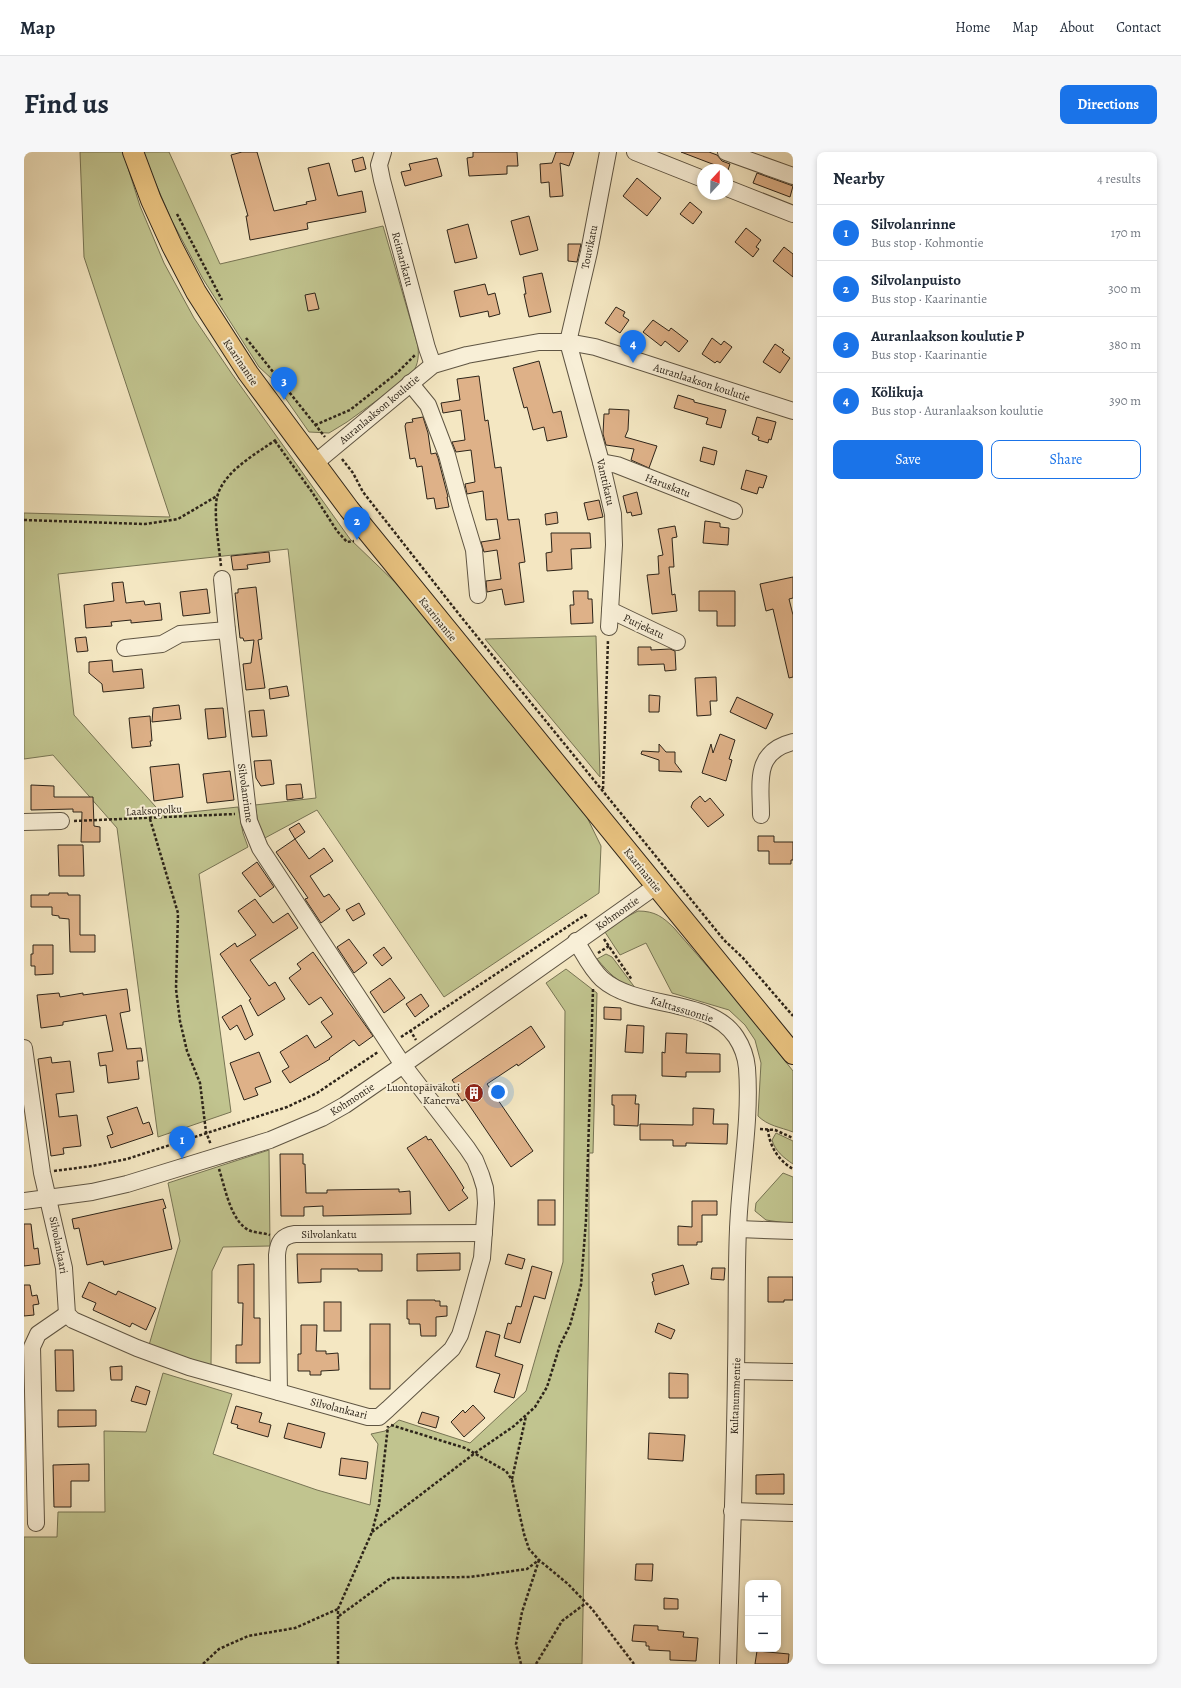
<!DOCTYPE html>
<meta charset="utf-8">
<style>
:root{--surface:#fff;--page:#f6f6f7;--text:#1f2937;--muted:#747a83;--line:#e0e1e3;--accent:#1a73e8}
body{margin:0;font-family:Alegreya,serif;background:var(--page);color:var(--text)}
.controls{position:absolute;right:12px;bottom:12px;display:grid;overflow:hidden;border-radius:8px;box-shadow:0 2px 6px #0003}
.controls button{width:36px;height:36px;display:grid;place-items:center;padding:0;border:0;border-bottom:1px solid var(--line);background:var(--surface);color:var(--text);font:20px sans-serif}
.compass{position:absolute;left:673px;top:12px;width:36px;height:36px;border-radius:50%;background:var(--surface);box-shadow:0 2px 6px #0003;rotate:22deg}
.you{position:absolute;left:474px;top:940px;width:14px;height:14px;margin:-10px;border:3px solid #fff;border-radius:50%;background:#1a73e8;box-shadow:0 0 0 6px #1a73e833}
.badge{display:grid;place-items:center;width:26px;height:26px;border-radius:50%;background:var(--accent);color:#fff;font-size:13px;font-weight:700}
.pin{position:absolute;translate:-50% -33px;filter:drop-shadow(0 1px 2px #0008)}
.pin::after{content:'';position:absolute;top:21px;width:14px;height:12px;background:inherit;clip-path:polygon(0 0,100% 0,50% 100%)}
.list{margin:0;padding:0;list-style:none}
h2{display:flex;justify-content:space-between;align-items:center;height:52px;margin:0;padding:0 16px;font-size:17px}
h2 small{font-size:13px;font-weight:400;color:var(--muted)}
.list li{display:grid;grid-template-columns:26px 1fr auto;gap:12px;align-items:center;box-sizing:border-box;height:56px;padding:0 16px;border-top:1px solid var(--line)}
.list b{display:block;font-size:15px;white-space:nowrap}
.list p{margin:0;font-size:13px;white-space:nowrap;color:var(--muted)}
.list em{font-size:13px;font-style:normal;color:var(--muted)}
.actions{display:flex;gap:8px;padding:12px 16px}
.actions a{flex:1;padding:9px 0;border:1px solid var(--accent);border-radius:8px;text-align:center;font-size:14px;color:var(--accent)}
.actions .main{background:var(--accent);color:#fff}
.map{position:relative;flex:none;width:769px;height:1512px;overflow:hidden;border-radius:8px}
header{display:flex;align-items:center;gap:24px;box-sizing:border-box;height:56px;padding:0 20px;background:var(--surface);border-bottom:1px solid var(--line)}
header strong{font-size:19px}
nav{display:flex;gap:22px;margin-inline-start:auto;font-size:14px}
.intro{display:flex;align-items:center;justify-content:space-between;box-sizing:border-box;height:96px;padding:0 24px}
h1{margin:0;font-size:28px}
.button{padding:10px 18px;border-radius:8px;background:var(--accent);color:#fff;font-size:14px;font-weight:700}
main{display:flex;gap:24px;padding:0 24px}
aside{flex:1;background:var(--surface);border-radius:8px;box-shadow:0 2px 6px #0003}
.map>svg:first-child{display:block}
.green{fill:#c1c48f;stroke:#777454}
.building{fill:#deb188;stroke:#2d2419}
.lines{fill:none;stroke-linecap:round;stroke-linejoin:round}
.minor-casing{stroke:#5f5543;stroke-width:18}
.major-casing{stroke:#2d2419;stroke-width:22}
.path{stroke:#2d2419;stroke-width:2.5;stroke-dasharray:3 2;stroke-linecap:butt}
.minor{stroke:#f8efd7;stroke-width:16}
.major{stroke:#eac481;stroke-width:20}
.labels{text-anchor:middle;stroke-width:4;stroke-linejoin:round;paint-order:stroke}
.street-label{font-size:11px;fill:#2d2419;stroke:#f8efd7}
.poi-label{font-size:11px;fill:#2d2419;stroke:#f8efd7;text-anchor:end}
</style>
<header>
<strong>Map</strong>
<nav><a>Home</a><a>Map</a><a>About</a><a>Contact</a></nav>
</header>
<div class="intro"><h1>Find us</h1><a class="button">Directions</a></div>
<main>
<div class="map">
<svg width="769" height="1512" viewBox="0 0 769 1512">
<rect width="100%" height="100%" fill="#f4e7c2"/>
<filter id="stains"><feTurbulence type="fractalNoise" baseFrequency=".005" numOctaves="4"/><feColorMatrix values="0 0 0 0 .2 0 0 0 0 .09 0 0 0 0 .02 0 0 0 .5 -.17"/></filter>
<radialGradient id="worn" r=".72"><stop offset=".6" stop-color="#630" stop-opacity="0"/><stop offset="1" stop-color="#630" stop-opacity=".3"/></radialGradient>
<!-- green -->
<g class="green">
<polygon points="56,0 99,0 116,54 140,111 170,166 208,222 326,387 376,435 448,520 558,655 577,694 575,741 420,845 293,658 239,687 235,676 231,653 292,646 264,397 34,422 50,563 139,663 214,655 219,681 224,695 175,722 207,960 134,985 93,676 29,603 0,607 0,361 146,365 60,105"/>
<path d="M118,0H145L196,112L359,74L394,194C395,207 394,215 385,225L323,270L305,281L285,280L248,227L235,215L179,127L148,69Z"/>
<polygon points="572,484 576,625 461,487"/>
<path d="M614,759C631,759 639,765 650,776L716,852L769,919V980C756,975 744,974 734,964L737,911L731,888L721,873L705,858L648,841L622,791L596,803L579,777Z"/>
<path d="M582,802L588,805L612,837C593,830 586,822 573,807Z"/>
<polygon points="542,817 573,841 569,1001 565,1001 565,1157 558,1512 0,1512 0,1385 33,1385 34,1360 81,1360 80,1279 122,1280 139,1221 208,1242 189,1302 293,1338 346,1353 354,1292 347,1282 361,1279 375,1268 446,1291 502,1239 539,1110 541,859 522,831"/>
<path d="M752,981L769,989V1012C760,1006 751,999 748,988Z"/>
<polygon points="245,998 246,1094 199,1095 188,1119 187,1214 125,1193 156,1089 144,1031"/>
<polygon points="759,1021 769,1025 769,1072 742,1068 731,1059 732,1051"/>
</g>
<!-- building -->
<g class="building">
<polygon points="218,0 233,0 250,59 283,52 282,50 292,48 284,16 305,11 314,44 338,39 342,60 283,71 284,77 226,88 222,64 224,64 207,3"/>
<polygon points="449,0 493,0 494,14 483,14 483,22 445,24 443,6 449,5"/>
<polygon points="532,0 550,0 545,14 536,11 539,44 526,45 525,30 517,31 516,12 528,11"/>
<polygon points="657,0 685,0 693,3 698,9 706,12 704,18"/>
<polygon points="339,5 342,17 331,20 328,8"/>
<polygon points="413,6 418,24 381,34 377,20 387,18 385,12"/>
<polygon points="733,21 769,34 766,45 729,31"/>
<polygon points="613,26 637,46 623,64 599,44"/>
<polygon points="666,50 678,60 669,72 656,62"/>
<polygon points="505,64 514,98 496,103 487,69"/>
<polygon points="444,72 453,106 431,111 423,78"/>
<polygon points="722,76 737,88 732,95 735,97 729,105 711,90"/>
<polygon points="544,92 557,92 553,110 544,109"/>
<polygon points="760,95 769,102 769,125 749,109"/>
<polygon points="518,121 527,160 505,165 500,142 502,142 499,125"/>
<polygon points="461,132 464,143 471,141 476,162 465,165 464,159 436,165 430,139"/>
<polygon points="291,141 295,157 284,159 281,143"/>
<polygon points="592,155 601,160 599,164 605,168 596,181 581,171"/>
<polygon points="629,168 645,179 647,176 664,189 655,200 641,189 637,194 619,180"/>
<polygon points="688,186 697,193 700,189 708,195 696,211 693,209 691,211 678,202"/>
<polygon points="751,192 760,198 758,200 766,206 756,221 739,210"/>
<polygon points="515,209 529,261 537,259 543,285 523,289 520,275 509,278 503,255 500,256 489,216"/>
<polygon points="455,224 461,269 464,268 471,316 477,315 484,368 495,367 501,410 495,411 500,450 481,453 478,437 463,440 462,429 477,427 473,398 460,400 457,390 476,387 473,367 462,368 459,339 443,342 441,332 451,330 447,298 432,300 428,290 441,288 437,258 419,261 417,251 436,248 433,227"/>
<polygon points="654,243 670,248 670,250 702,258 697,276 682,272 684,266 650,256"/>
<polygon points="585,257 605,258 604,278 601,285 633,294 625,316 607,308 610,297 582,293 579,282 580,262 585,262"/>
<polygon points="399,265 404,281 407,302 412,301 414,306 424,345 423,345 425,355 412,357 410,346 403,347 398,314 393,315 391,306 386,307 381,274 382,271 389,270 388,267"/>
<polygon points="733,265 752,270 747,288 745,287 744,291 734,288 735,285 728,282"/>
<polygon points="679,295 693,299 690,313 676,309"/>
<polygon points="722,318 743,324 739,336 735,335 733,342 717,337"/>
<polygon points="613,340 618,362 608,364 607,360 603,361 599,344"/>
<polygon points="575,348 579,365 564,368 560,351"/>
<polygon points="533,360 534,371 522,373 521,362"/>
<polygon points="681,369 696,371 696,375 705,376 704,393 679,391"/>
<polygon points="651,374 653,385 648,386 650,415 645,415 648,443 651,442 653,459 628,462 623,423 635,422 634,404 639,403 634,377"/>
<polygon points="527,381 566,381 567,396 547,397 548,417 523,419 522,401 528,400"/>
<polygon points="245,400 246,410 223,413 224,417 209,418 207,404"/>
<polygon points="769,425 769,446 765,447 769,463 769,525 765,526 749,457 742,459 736,432"/>
<polygon points="99,430 102,451 120,449 121,453 136,451 138,468 107,471 107,468 87,470 88,474 62,476 60,453 90,449 88,431"/>
<polygon points="232,435 238,487 234,488 241,536 222,538 219,512 227,511 230,488 220,489 219,486 216,486 211,441 214,441 214,437"/>
<polygon points="183,437 186,461 159,464 156,440"/>
<polygon points="549,439 564,439 564,447 568,447 569,471 547,472 546,453 550,453"/>
<polygon points="675,439 711,439 711,474 693,474 693,459 675,459"/>
<polygon points="62,485 64,499 53,500 51,486"/>
<polygon points="614,495 627,495 627,498 646,497 651,499 652,518 641,519 640,512 614,513"/>
<polygon points="88,508 89,520 118,517 120,536 79,540 78,532 65,521 65,510"/>
<polygon points="692,525 693,549 686,549 687,563 673,564 671,526"/>
<polygon points="263,534 265,544 246,547 245,537"/>
<polygon points="625,543 636,544 635,560 625,560"/>
<polygon points="713,545 749,562 742,577 706,560"/>
<polygon points="155,553 157,567 128,570 129,556"/>
<polygon points="199,556 202,585 184,587 181,557"/>
<polygon points="240,558 243,584 228,585 225,559"/>
<polygon points="126,564 128,589 126,589 127,594 108,596 105,566"/>
<polygon points="696,582 711,588 705,607 708,608 702,629 678,621 687,592 689,601"/>
<polygon points="635,592 642,600 651,600 651,611 658,620 635,619 635,608 617,602 618,599 635,600"/>
<polygon points="247,608 250,632 237,634 232,626 230,609"/>
<polygon points="155,612 159,645 130,649 126,615"/>
<polygon points="206,619 210,648 183,651 179,622"/>
<polygon points="277,632 279,646 263,648 262,633"/>
<polygon points="7,633 30,634 30,645 69,645 70,674 76,675 76,690 57,690 58,660 49,660 49,657 7,658"/>
<polygon points="676,644 681,650 686,646 700,663 684,675 667,655 669,650"/>
<polygon points="275,671 281,680 271,687 265,677"/>
<polygon points="734,684 750,684 750,690 769,690 769,708 767,708 767,712 745,712 745,699 734,699"/>
<polygon points="271,687 285,707 300,696 309,709 286,724 300,745 305,742 316,757 297,771 281,747 284,746 252,700"/>
<polygon points="34,693 59,693 60,724 35,724"/>
<polygon points="233,710 250,735 236,745 218,721"/>
<polygon points="25,741 44,741 44,743 56,743 56,783 71,783 71,800 46,800 45,767 35,766 35,764 28,763 28,755 7,755 7,743 25,743"/>
<polygon points="231,747 249,771 264,761 274,776 226,808 245,834 251,830 261,847 234,864 225,848 227,847 196,802 211,791 213,795 232,783 214,759"/>
<polygon points="335,751 341,762 329,769 322,758"/>
<polygon points="325,787 343,811 330,821 313,795"/>
<polygon points="9,793 29,793 29,822 11,823 11,814 7,814 7,802 9,802"/>
<polygon points="360,795 368,806 358,814 349,803"/>
<polygon points="289,800 349,884 335,894 330,888 305,906 306,907 266,931 258,919 265,915 256,900 283,883 291,896 308,885 297,870 309,862 297,845 285,853 265,826 277,817 273,812"/>
<polygon points="366,826 381,846 360,861 346,840"/>
<polygon points="103,837 106,859 96,861 103,897 117,896 119,909 113,909 115,927 84,931 82,913 76,914 74,901 89,899 82,863 39,870 39,873 17,876 13,843 35,841 36,845 59,841 59,843"/>
<polygon points="397,842 405,854 391,865 382,852"/>
<polygon points="217,853 229,883 221,888 213,873 206,878 198,865"/>
<polygon points="580,855 597,856 597,868 580,867"/>
<polygon points="603,873 620,874 619,901 601,900"/>
<polygon points="507,874 521,895 494,914 493,912 463,932 509,999 487,1015 441,947 438,949 431,938 434,936 428,928"/>
<polygon points="642,881 663,882 662,901 696,902 696,920 662,920 662,925 638,924 638,900 641,901"/>
<polygon points="235,900 247,930 231,936 234,943 220,948 206,911"/>
<polygon points="27,905 28,911 46,909 50,940 32,942 34,955 35,965 53,963 57,994 39,996 40,1002 27,1004 14,907"/>
<polygon points="588,943 612,943 611,952 615,952 614,974 590,973 590,953 588,953"/>
<polygon points="113,955 119,972 125,970 129,982 87,996 83,984 89,982 83,965"/>
<polygon points="669,956 690,957 689,972 704,972 703,992 662,991 662,994 649,994 649,988 616,988 616,972 669,973"/>
<polygon points="402,984 404,988 407,987 430,1020 440,1036 438,1038 444,1046 425,1059 383,996"/>
<polygon points="256,1002 279,1002 279,1012 281,1012 282,1041 303,1041 303,1038 375,1037 375,1040 386,1039 387,1062 299,1064 299,1054 280,1055 280,1064 257,1064"/>
<polygon points="139,1047 142,1056 139,1057 148,1097 80,1113 79,1109 63,1113 55,1076 50,1077 48,1067"/>
<rect x="514" y="1048" width="17" height="25"/>
<polygon points="668,1049 693,1049 693,1063 678,1063 678,1090 673,1090 673,1093 654,1093 654,1074 668,1075"/>
<polygon points="0,1072 7,1072 10,1097 14,1096 16,1112 0,1114"/>
<polygon points="436,1101 436,1118 393,1119 393,1102"/>
<polygon points="273,1102 358,1102 358,1119 334,1119 334,1117 297,1117 297,1130 274,1131"/>
<polygon points="484,1102 501,1107 498,1117 481,1112"/>
<polygon points="230,1112 230,1166 236,1166 236,1211 212,1211 212,1193 218,1193 219,1151 214,1151 214,1113"/>
<polygon points="659,1113 665,1132 631,1143 628,1130 630,1129 628,1122"/>
<polygon points="508,1114 528,1120 521,1147 510,1144 496,1191 480,1186 484,1171 487,1172 492,1154 497,1155"/>
<polygon points="688,1116 701,1116 700,1128 687,1127"/>
<polygon points="744,1125 769,1125 769,1148 760,1148 760,1150 744,1150"/>
<polygon points="65,1130 92,1143 94,1139 132,1156 122,1178 108,1171 106,1175 69,1158 72,1151 58,1145"/>
<polygon points="0,1133 6,1133 8,1144 13,1143 15,1152 9,1153 10,1163 0,1164"/>
<polygon points="383,1148 411,1148 411,1149 416,1149 416,1154 423,1154 423,1164 412,1165 412,1184 397,1184 396,1172 385,1172 385,1167 383,1167"/>
<rect x="300" y="1150" width="17" height="29"/>
<polygon points="634,1171 651,1178 647,1187 631,1180"/>
<rect x="346" y="1172" width="20" height="65"/>
<polygon points="277,1173 293,1173 292,1199 302,1199 302,1202 314,1201 315,1218 297,1219 297,1223 286,1223 286,1219 274,1219 274,1202 277,1202"/>
<polygon points="462,1179 476,1183 471,1204 499,1213 490,1246 470,1240 476,1222 452,1215"/>
<polygon points="31,1198 49,1198 50,1239 32,1239"/>
<polygon points="98,1214 98,1228 87,1228 86,1215"/>
<polygon points="645,1221 664,1222 664,1246 645,1246"/>
<polygon points="112,1234 126,1239 122,1253 107,1249"/>
<polygon points="449,1253 461,1266 440,1285 427,1270 439,1258 441,1261"/>
<polygon points="212,1254 238,1261 235,1270 247,1273 244,1285 213,1276 214,1273 207,1271"/>
<polygon points="34,1258 72,1258 72,1274 34,1275"/>
<polygon points="398,1260 415,1265 412,1276 394,1271"/>
<polygon points="264,1271 301,1281 297,1296 260,1286"/>
<polygon points="625,1281 661,1283 659,1309 624,1307"/>
<polygon points="317,1306 344,1310 342,1327 315,1323"/>
<polygon points="65,1312 65,1329 47,1329 47,1355 30,1355 29,1313"/>
<polygon points="760,1322 760,1342 732,1342 732,1323"/>
<polygon points="612,1412 629,1412 628,1429 611,1428"/>
<polygon points="640,1446 654,1447 654,1457 640,1457"/>
<polygon points="610,1473 634,1474 634,1478 660,1480 659,1485 674,1486 672,1509 646,1508 646,1499 625,1498 625,1494 622,1494 622,1490 608,1489"/>
<polygon points="733,1499 765,1502 764,1512 731,1512"/>
</g>
<g class="lines">
<!-- minor casing -->
<g class="minor-casing">
<g id="minor">
<polyline points="359,0 355,13 358,28 403,196 409,213"/>
<polyline points="584,0 565,100 544,190 577,310 589,362 590,393 585,475"/>
<polyline points="611,0 679,27"/>
<polyline points="702,0 769,24"/>
<polyline points="703,36 769,62"/>
<polyline points="386,231 404,253 423,303 437,355 450,398 454,443"/>
<polyline points="577,310 593,313 710,359"/>
<polyline points="291,311 409,213 443,203 515,190 544,190 571,195 769,259"/>
<polyline points="198,427 203,478"/>
<polyline points="586,458 653,490"/>
<path d="M737,663C737,631 729,600 769,590"/>
<polyline points="0,670 37,669"/>
<path d="M552,789C560,802 567,817 578,827C613,858 686,845 712,885C718,894 722,905 723,916C727,969 716,1024 714,1077C712,1124 713,1171 712,1218C711,1316 707,1414 704,1512"/>
<polyline points="0,896 18,1021 40,1116 43,1162 49,1168 113,1196 165,1215 344,1265 355,1265 364,1257 428,1197 436,1183 443,1160 458,1106 462,1051 461,1036 457,1023 451,1008 443,996 379,913 236,696 225,669 203,478 156,482 138,492 101,496"/>
<polyline points="0,1049 68,1040 103,1032 246,988 298,966 321,953 379,913 632,734"/>
<polyline points="714,1077 769,1079"/>
<polyline points="712,1219 769,1220"/>
<path d="M255,1240L253,1103C254,1090 258,1084 271,1082L460,1081"/>
<polyline points="708,1359 769,1361"/>
<polyline points="12,1371 8,1195 14,1182 43,1162"/>
</g>
</g>
<!-- major casing -->
<g class="major-casing">
<polyline id="major" points="109,0 127,48 148,94 172,140 224,221 325,357 769,902"/>
</g>
<!-- path -->
<g class="path">
<polyline points="153,62 198,148"/>
<polyline points="222,186 301,285"/>
<polyline points="291,273 326,258 373,221 391,203"/>
<polyline points="251,289 288,340 313,379 323,390 330,389"/>
<polyline points="318,307 329,321 339,340 438,466 700,788 719,806 769,864"/>
<polyline points="0,368 121,372 154,367 193,344"/>
<path d="M197,414C195,395 191,372 192,353C193,322 231,303 253,287"/>
<polyline points="579,637 584,488"/>
<polyline points="126,667 154,761 152,837 156,869 163,899 176,931 182,980 187,993"/>
<polyline points="50,669 211,662"/>
<polyline points="580,787 608,828"/>
<polyline points="574,801 585,794"/>
<polyline points="386,878 392,888"/>
<polyline points="377,885 561,763 564,766"/>
<polyline points="736,977 751,978 769,986"/>
<path d="M744,977C745,994 755,1009 769,1017"/>
<path d="M195,1017C201,1035 207,1072 227,1079C233,1081 240,1081 246,1083"/>
<polyline points="30,1019 68,1014 103,1007 263,955 293,941 354,900"/>
<polyline points="367,1273 441,1296 482,1319 488,1328 500,1382 505,1397 515,1408 544,1432 568,1457 610,1512"/>
<polyline points="488,1327 502,1264"/>
<polyline points="348,1380 451,1301 490,1274 511,1255 523,1235 536,1193 546,1173 557,1133 562,1068 569,837"/>
<polyline points="315,1464 367,1426 446,1425 503,1417 515,1408"/>
<polyline points="179,1512 195,1497 224,1484 271,1476 314,1457"/>
<polyline points="314,1512 314,1457 348,1380 355,1353 364,1274"/>
<polyline points="497,1512 492,1492 498,1460 515,1408"/>
<polyline points="512,1512 538,1469 562,1451"/>
</g>
<!-- minor -->
<use href="#minor" class="minor"/>
<!-- major -->
<use href="#major" class="major"/>
</g>
<!-- icons -->
<defs>
<g id="building-disc" transform="scale(1)"><circle r="9.5" fill="#8f2418" stroke="#f8efd7"/><path d="M-4-6H4V6H1V3H-1V6H-4ZM-2.5-4.3h1.7v1.8h-1.7ZM.8-4.3h1.7v1.8H.8ZM-2.5-1h1.7V.8h-1.7ZM.8-1h1.7V.8H.8Z" fill="#fff"/></g>
</defs>
<g fill-rule="evenodd">
<use href="#building-disc" x="450" y="941"/>
</g>
<g class="labels">
<!-- street labels -->
<g class="street-label">
<text transform="translate(565 95) rotate(-78)" y="4">Touvikatu</text>
<text transform="translate(379 107) rotate(75)" y="4">Reimarikatu</text>
<text transform="translate(217 210) rotate(56)" y="4">Kaarinantie</text>
<text transform="translate(678 230) rotate(18)" y="4">Auranlaakson koulutie</text>
<text transform="translate(355 257) rotate(-40)" y="4">Auranlaakson koulutie</text>
<text transform="translate(582 330) rotate(77)" y="4">Vanttikatu</text>
<text transform="translate(644 333) rotate(21)" y="4">Haruskatu</text>
<text transform="translate(414 467) rotate(51)" y="4">Kaarinantie</text>
<text transform="translate(620 474) rotate(25)" y="4">Purjekatu</text>
<text transform="translate(222 641) rotate(82)" y="4">Silvolanrinne</text>
<text transform="translate(130 658) rotate(-3)" y="4">Laaksopolku</text>
<text transform="translate(619 718) rotate(51)" y="4">Kaarinantie</text>
<text transform="translate(593 761) rotate(-35)" y="4">Kohmontie</text>
<text transform="translate(658 857) rotate(17)" y="4">Kalttassuontie</text>
<text transform="translate(328 947) rotate(-33)" y="4">Kohmontie</text>
<text x="305" y="1086">Silvolankatu</text>
<text transform="translate(35 1093) rotate(79)" y="4">Silvolankaari</text>
<text transform="translate(711 1244) rotate(-88)" y="4">Kultanummentie</text>
<text transform="translate(315 1256) rotate(14)" y="4">Silvolankaari</text>
</g>
<!-- poi labels -->
<g class="poi-label">
<text x="436" y="939">Luontopäiväkoti<tspan x="436" dy="13">Kanerva</tspan></text>
</g>
</g>
<rect width="100%" height="100%" filter="url(#stains)"/>
<rect width="100%" height="100%" fill="url(#worn)"/>
</svg>
<div class="controls">
<button>+</button>
<button>−</button>
</div>
<svg class="compass" viewBox="-18 -18 36 36"><path d="M0-13l5 13h-10z" fill="#e53935"/><path d="M0 13l5-13h-10z" fill="#747a83"/></svg>
<div class="you"></div>
<div class="pin badge" style="left:158px;top:1007px">1</div>
<div class="pin badge" style="left:333px;top:388px">2</div>
<div class="pin badge" style="left:260px;top:248px">3</div>
<div class="pin badge" style="left:609px;top:211px">4</div>
</div>
<aside>
<h2>Nearby<small>4 results</small></h2>
<ul class="list">
<li><span class="badge">1</span><div><b>Silvolanrinne</b><p>Bus stop · Kohmontie</p></div><em>170 m</em></li>
<li><span class="badge">2</span><div><b>Silvolanpuisto</b><p>Bus stop · Kaarinantie</p></div><em>300 m</em></li>
<li><span class="badge">3</span><div><b>Auranlaakson koulutie P</b><p>Bus stop · Kaarinantie</p></div><em>380 m</em></li>
<li><span class="badge">4</span><div><b>Kölikuja</b><p>Bus stop · Auranlaakson koulutie</p></div><em>390 m</em></li>
</ul>
<div class="actions"><a class="main">Save</a><a>Share</a></div>
</aside>
</main>
